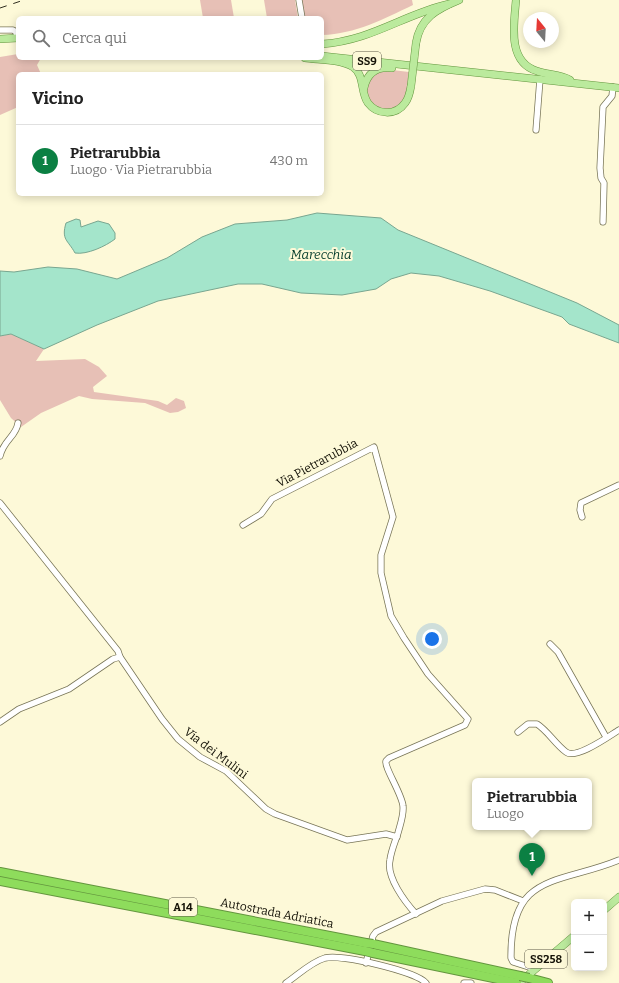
<!DOCTYPE html>
<html lang="it">
<meta charset="utf-8">
<style>
:root{--surface:#fff;--page:#f2f2f2;--text:#222;--muted:#767676;--line:#e0e0e0;--accent:#0b8043}
body{margin:0;font-family:Bitter,serif;background:var(--page);color:var(--text)}
.controls{position:absolute;right:12px;bottom:12px;display:grid;overflow:hidden;border-radius:6px;box-shadow:0 2px 10px #0003}
.controls button{width:36px;height:36px;display:grid;place-items:center;padding:0;border:0;border-bottom:1px solid var(--line);background:var(--surface);color:var(--text);font:20px sans-serif}
.compass{position:absolute;left:523px;top:12px;width:36px;height:36px;border-radius:50%;background:var(--surface);box-shadow:0 2px 10px #0003;rotate:342deg}
.you{position:absolute;left:432px;top:639px;width:14px;height:14px;margin:-10px;border:3px solid #fff;border-radius:50%;background:#1a73e8;box-shadow:0 0 0 6px #1a73e833}
.badge{display:grid;place-items:center;width:26px;height:26px;border-radius:50%;background:var(--accent);color:#fff;font-size:13px;font-weight:700}
.pin{position:absolute;translate:-50% -33px;filter:drop-shadow(0 1px 2px #0008)}
.pin::after{content:'';position:absolute;top:21px;width:14px;height:12px;background:inherit;clip-path:polygon(0 0,100% 0,50% 100%)}
.popup{position:absolute;left:472px;top:778px;width:120px;height:52px;box-sizing:border-box;display:grid;place-content:center;border-radius:6px;background:var(--surface);filter:drop-shadow(0 1px 3px #0005);font-size:13px;white-space:nowrap;color:var(--muted)}
.popup b{font-size:15px;color:var(--text)}
.popup::after{content:'';position:absolute;left:50%;top:100%;margin-left:-8px;border:8px solid transparent;border-top-color:var(--surface)}
.list{margin:0;padding:0;list-style:none}
h2{display:flex;justify-content:space-between;align-items:center;height:52px;margin:0;padding:0 16px;font-size:17px}
h2 small{font-size:13px;font-weight:400;color:var(--muted)}
.list li{display:grid;grid-template-columns:26px 1fr auto;gap:12px;align-items:center;box-sizing:border-box;height:72px;padding:0 16px;border-top:1px solid var(--line)}
.list b{display:block;font-size:15px;white-space:nowrap}
.list p{margin:0;font-size:13px;white-space:nowrap;color:var(--muted)}
.list em{font-size:13px;font-style:normal;color:var(--muted)}
.icon{flex:none;width:22px;height:22px;fill:none;stroke:currentColor;stroke-width:2;stroke-linecap:round;stroke-linejoin:round}
.map{position:relative;flex:none;width:619px;height:983px;overflow:hidden}
.search{position:absolute;background:var(--surface);box-shadow:0 2px 10px #0003;left:16px;top:16px;width:308px;height:44px;display:flex;align-items:center;gap:10px;box-sizing:border-box;padding:0 14px;border-radius:6px;color:var(--muted);font-size:15px}
.panel{position:absolute;background:var(--surface);box-shadow:0 2px 10px #0003;left:16px;top:72px;width:308px;height:124px;border-radius:6px}
.map>svg:first-child{display:block}
.green{fill:#e7c0b6}
.water{fill:#a4e5cb;stroke:#79a690}
.lines{fill:none;stroke-linecap:round;stroke-linejoin:round}
.minor-casing{stroke:#787557;stroke-width:7}
.major-casing{stroke:#63953e;stroke-width:8}
.highway-casing{stroke:#63953e;stroke-width:10}
.minor{stroke:#fff;stroke-width:5.5}
.major{stroke:#bbea9d;stroke-width:7}
.highway{stroke:#8edc5c;stroke-width:8}
.rail{stroke:#302e20;stroke-width:1;stroke-dasharray:7 7;stroke-linecap:butt}
.major-bridge-casing{stroke:#63953e;stroke-width:8;stroke-linecap:butt}
.highway-bridge-casing{stroke:#63953e;stroke-width:10;stroke-linecap:butt}
.major-bridge{stroke:#bbea9d;stroke-width:7}
.highway-bridge{stroke:#8edc5c;stroke-width:8}
.labels{text-anchor:middle;stroke-width:4;stroke-linejoin:round;paint-order:stroke}
.shield{fill:#fdf9d8;stroke:#5a5746;stroke-width:1}
.shield-label{font-size:11px;font-weight:bold;fill:#141207}
.street-label{font-size:12px;fill:#141207;stroke:#fdf9d8}
.water-label{font-size:13px;font-style:italic;fill:#023b2b;stroke:#fdf9d8}
</style>
<div class="map">
<svg width="619" height="983" viewBox="0 0 619 983">
<rect width="100%" height="100%" fill="#fdf9d8"/>
<!-- green -->
<g class="green">
<polygon points="200,0 231,0 234,18 203,18"/>
<polygon points="264,0 295,0 298,18 267,18"/>
<path d="M302,0H412L413,5C383,19 356,34 322,35V18H305Z"/>
<polygon points="18,54 18,58 41,58 37,65 41,74 18,74 18,107 0,115 0,57"/>
<path d="M384,69L409,72C408,79 408,87 406,94C395,127 351,99 371,77C374,73 381,71 384,69Z"/>
<polygon points="11,334 44,349 36,361 85,359 99,367 107,376 93,387 94,392 158,401 167,405 176,398 184,401 186,408 178,412 170,413 145,403 92,399 79,396 41,413 21,427 11,418 0,400 0,336"/>
</g>
<!-- water -->
<g class="water">
<polygon points="317,213 381,218 398,230 577,303 619,325 619,343 569,324 562,317 490,291 439,276 411,273 391,279 376,289 342,295 301,293 262,284 238,284 158,301 97,325 44,349 11,334 0,336 0,271 14,272 48,267 77,269 117,279 167,258 202,237 235,224 287,220"/>
<path d="M76,219L80,220L81,227L98,221L109,224L115,233V239C106,246 87,255 75,253C68,240 61,240 66,223Z"/>
</g>
<g class="lines">
<!-- minor casing -->
<g class="minor-casing">
<g id="minor">
<polyline points="299,0 302,18"/>
<polyline points="0,30 13,30 16,32 17,38"/>
<polyline points="536,130 540,79"/>
<polyline points="603,222 604,183 601,178 600,168 603,107 612,96 613,87"/>
<path d="M0,456C4,439 16,437 18,423"/>
<polyline points="0,503 118,651 120,657 162,719 178,739 200,757 226,771 266,809 275,814 347,840 386,834 397,837"/>
<polyline points="582,517 580,510 581,503 619,485"/>
<path d="M243,525L261,514L272,499L374,447L393,517L381,555V573L391,616L404,638L428,674L468,719L465,725L389,758L386,761C384,767 402,794 403,806C404,815 400,825 398,833C395,842 391,851 390,860C386,877 405,902 416,914"/>
<polyline points="550,644 558,652 606,737"/>
<polyline points="0,722 19,709 69,689 113,659 120,657"/>
<path d="M518,732L528,724H537C548,731 555,744 566,752C576,760 609,736 619,730"/>
<polyline points="366,963 373,936 376,932 442,901 485,889 495,890 523,901"/>
<path d="M535,969L513,962L511,958C510,871 559,885 619,860"/>
<path d="M286,983C298,975 311,962 325,958C341,954 415,971 426,983"/>
<polyline points="464,983 471,983"/>
</g>
</g>
<!-- major casing -->
<g class="major-casing">
<g id="major">
<path d="M516,0C514,24 507,62 537,71C547,75 560,74 570,80"/>
<polyline points="0,39 18,38"/>
<path d="M416,43C420,18 437,9 459,0"/>
<path d="M322,44C371,41 404,14 449,4"/>
<polyline points="322,56 619,88"/>
<path d="M305,58C319,60 341,59 353,67C365,75 360,92 368,103C377,115 396,116 405,103C409,98 410,92 411,86"/>
<path d="M364,88C367,73 377,66 392,68"/>
<polyline points="604,910 619,897"/>
<polyline points="519,983 574,936"/>
</g>
</g>
<!-- highway casing -->
<g class="highway-casing">
<g id="highway">
<polyline points="0,872 366,943"/>
<polyline points="0,881 365,951"/>
<polyline points="373,944 520,976"/>
<polyline points="373,953 517,983"/>
<polyline points="529,978 548,983"/>
</g>
</g>
<!-- minor -->
<use href="#minor" class="minor"/>
<!-- major -->
<use href="#major" class="major"/>
<!-- highway -->
<use href="#highway" class="highway"/>
<!-- rail -->
<polyline class="rail" points="0,8 24,0"/>
<!-- major-bridge casing -->
<g class="major-bridge-casing">
<polyline id="major-bridge" points="411,86 416,43"/>
</g>
<!-- highway-bridge casing -->
<g class="highway-bridge-casing">
<g id="highway-bridge">
<polyline points="366,943 373,944"/>
<polyline points="365,951 373,953"/>
<polyline points="520,976 529,978"/>
</g>
</g>
<!-- major-bridge -->
<use href="#major-bridge" class="major-bridge"/>
<!-- highway-bridge -->
<use href="#highway-bridge" class="highway-bridge"/>
</g>
<g class="labels">
<!-- shield labels -->
<g class="shield">
<rect x="353" y="52" width="28" height="18" rx="3"/>
<rect x="169" y="898" width="28" height="18" rx="3"/>
<rect x="525" y="950" width="42" height="18" rx="3"/>
</g>
<g class="shield-label">
<text x="367" y="65">SS9</text>
<text x="183" y="911">A14</text>
<text x="546" y="963">SS258</text>
</g>
<!-- street labels -->
<g class="street-label">
<text transform="translate(317 463) rotate(-28)" y="4">Via Pietrarubbia</text>
<text transform="translate(216 753) rotate(37)" y="4">Via dei Mulini</text>
<text transform="translate(277 913) rotate(11)" y="4">Autostrada Adriatica</text>
</g>
<!-- water labels -->
<g class="water-label">
<text x="321" y="259">Marecchia</text>
</g>
</g>
</svg>
<div class="controls">
<button>+</button>
<button>−</button>
</div>
<svg class="compass" viewBox="-18 -18 36 36"><path d="M0-13l5 13h-10z" fill="#e53935"/><path d="M0 13l5-13h-10z" fill="#767676"/></svg>
<div class="you"></div>
<div class="pin badge" style="left:532px;top:876px">1</div>
<div class="popup"><b>Pietrarubbia</b>Luogo</div>
<div class="search"><svg class="icon" aria-label="search" viewBox="0 0 24 24"><circle cx="10" cy="10" r="6"/><path d="M15 15l6 6"/></svg>Cerca qui</div>
<section class="panel">
<h2>Vicino<small></small></h2>
<ul class="list">
<li><span class="badge">1</span><div><b>Pietrarubbia</b><p>Luogo · Via Pietrarubbia</p></div><em>430 m</em></li>
</ul>
</section>
</div>
